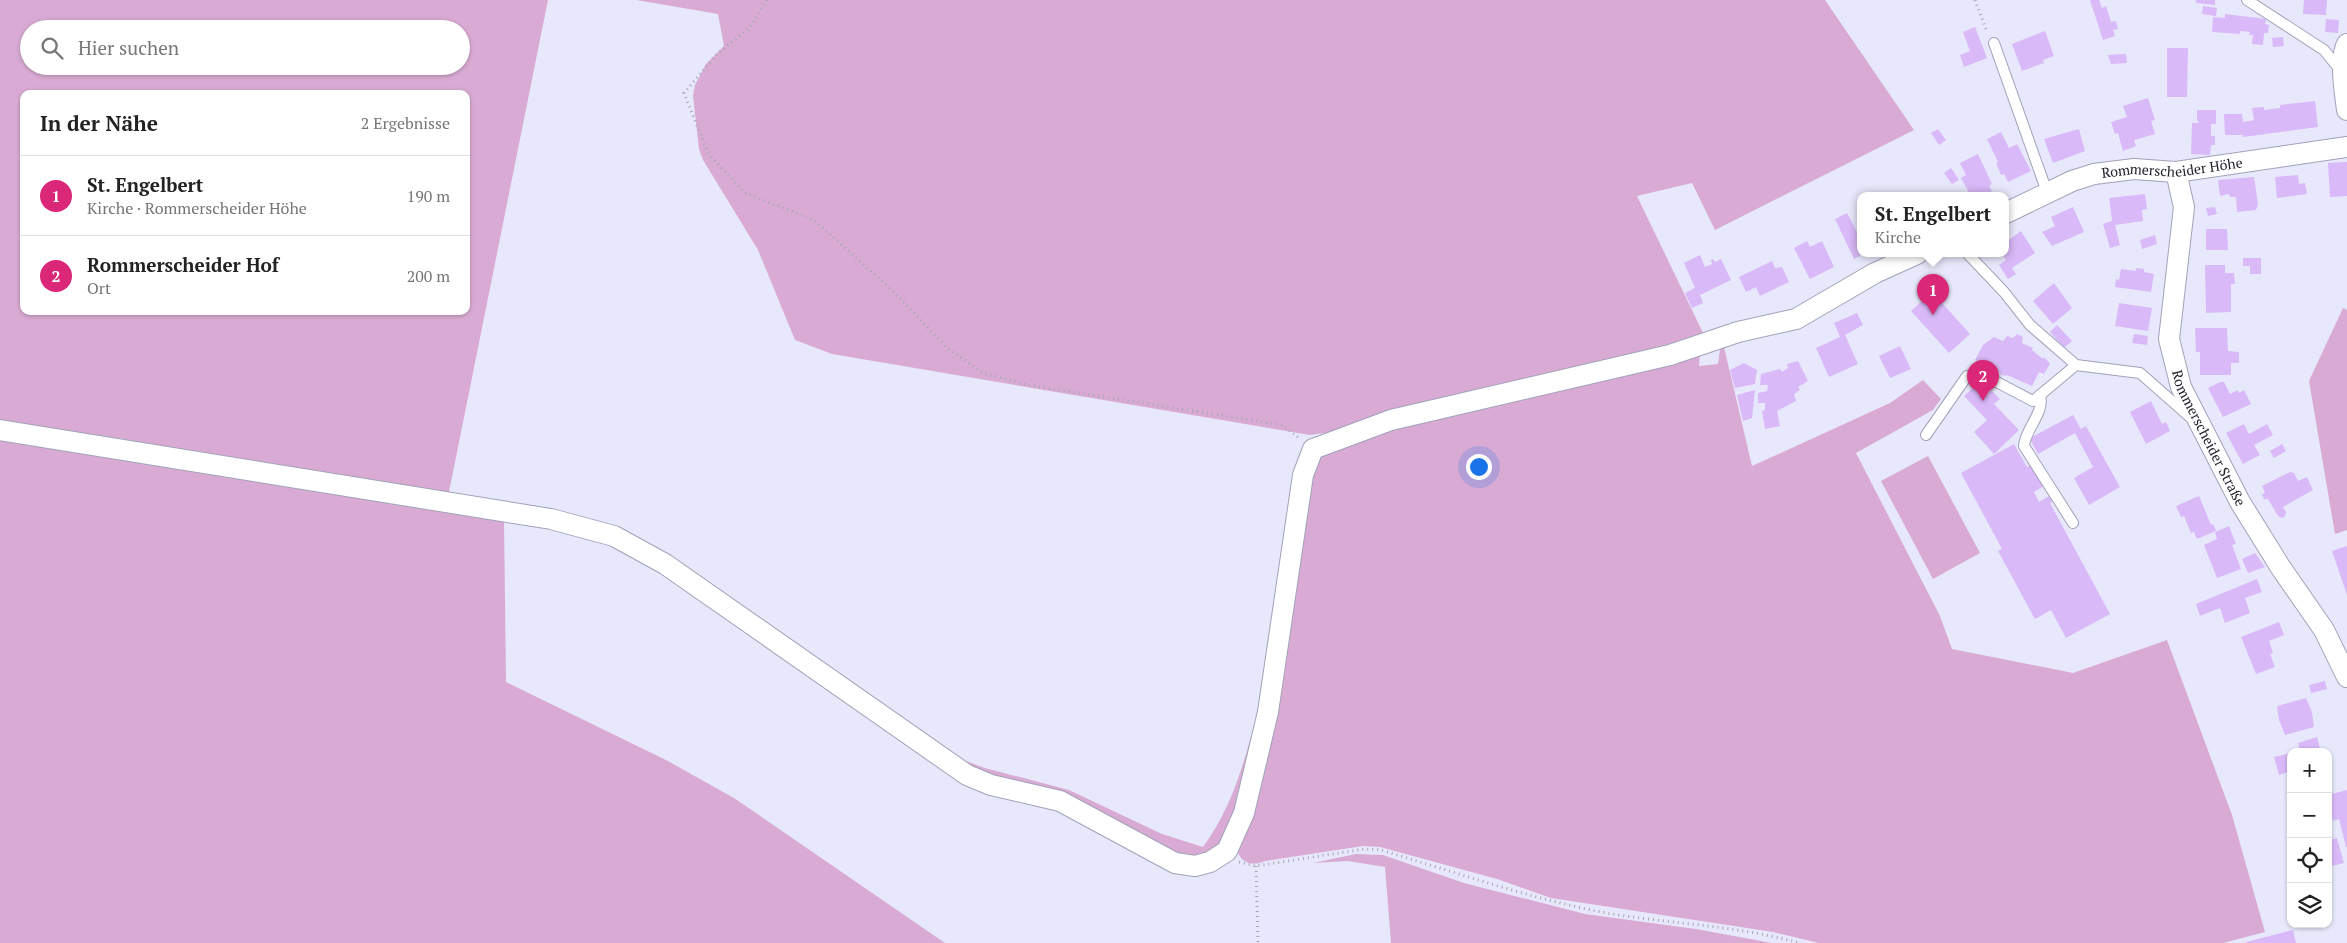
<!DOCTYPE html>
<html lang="de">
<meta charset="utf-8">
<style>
:root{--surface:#fff;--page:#f2f2f2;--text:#222;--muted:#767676;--line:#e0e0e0;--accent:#db2777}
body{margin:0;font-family:"PT Serif",serif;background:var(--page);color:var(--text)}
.controls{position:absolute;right:15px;bottom:15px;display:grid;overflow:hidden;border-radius:10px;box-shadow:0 1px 4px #0004}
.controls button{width:45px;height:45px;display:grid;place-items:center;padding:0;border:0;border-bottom:1px solid var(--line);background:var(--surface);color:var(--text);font:25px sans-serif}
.you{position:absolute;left:1478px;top:466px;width:18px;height:18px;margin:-12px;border:4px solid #fff;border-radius:50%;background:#1a73e8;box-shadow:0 0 0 8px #1a73e833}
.badge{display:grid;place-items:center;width:32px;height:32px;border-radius:50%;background:var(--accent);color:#fff;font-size:16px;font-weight:700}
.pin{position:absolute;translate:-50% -41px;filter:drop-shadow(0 1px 2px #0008)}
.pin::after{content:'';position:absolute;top:26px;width:18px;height:15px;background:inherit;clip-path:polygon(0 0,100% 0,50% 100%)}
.popup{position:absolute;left:1857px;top:192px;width:152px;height:65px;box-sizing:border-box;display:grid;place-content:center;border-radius:10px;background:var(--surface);filter:drop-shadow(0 1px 4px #0005);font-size:16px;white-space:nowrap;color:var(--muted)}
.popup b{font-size:19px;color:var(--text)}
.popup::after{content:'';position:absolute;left:50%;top:100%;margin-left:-10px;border:10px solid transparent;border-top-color:var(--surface)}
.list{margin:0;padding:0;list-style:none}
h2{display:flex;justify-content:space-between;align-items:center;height:65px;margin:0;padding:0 20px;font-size:21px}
h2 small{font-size:16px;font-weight:400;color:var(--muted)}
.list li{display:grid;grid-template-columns:32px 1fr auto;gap:15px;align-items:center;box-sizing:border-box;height:80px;padding:0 20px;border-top:1px solid var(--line)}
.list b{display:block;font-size:19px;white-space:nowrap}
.list p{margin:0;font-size:16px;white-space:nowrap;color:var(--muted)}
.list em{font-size:16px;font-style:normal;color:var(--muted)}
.icon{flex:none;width:28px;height:28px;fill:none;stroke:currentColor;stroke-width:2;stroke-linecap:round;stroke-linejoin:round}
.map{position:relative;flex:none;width:2347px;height:943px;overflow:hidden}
.search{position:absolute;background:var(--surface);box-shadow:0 1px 4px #0004;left:20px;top:20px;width:450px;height:55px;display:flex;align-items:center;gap:12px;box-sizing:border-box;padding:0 18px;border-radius:28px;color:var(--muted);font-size:19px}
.panel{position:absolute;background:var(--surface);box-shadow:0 1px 4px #0004;left:20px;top:90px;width:450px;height:225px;border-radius:10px}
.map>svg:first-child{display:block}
.green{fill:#d9abd4;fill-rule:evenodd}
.building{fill:#d9b9f8}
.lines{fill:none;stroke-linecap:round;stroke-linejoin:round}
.lane-casing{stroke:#a1a2b9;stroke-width:12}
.street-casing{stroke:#a1a2b9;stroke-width:22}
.path{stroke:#a6a6b6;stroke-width:3;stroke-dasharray:1 4;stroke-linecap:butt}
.lane{stroke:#fff;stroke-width:10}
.street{stroke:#fff;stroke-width:20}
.labels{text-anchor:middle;stroke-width:4;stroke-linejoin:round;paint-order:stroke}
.street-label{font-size:14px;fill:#22222b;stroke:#e8e8fc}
</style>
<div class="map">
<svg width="2347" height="943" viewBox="0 0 2347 943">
<rect width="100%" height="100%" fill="#e8e8fc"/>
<!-- green -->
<g class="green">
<path d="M0,0H548L448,497L141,447L125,439L117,438L98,440L0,425ZM29,29H461V66H29ZM24,94H466V311H24Z"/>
<polygon points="636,0 1825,0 1914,130 1715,230 1692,183 1637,196 1706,339 1354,429 1310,435 832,354 795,340 758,250 703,160 699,149 693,96 695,85 706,64 724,46 718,14"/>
<polygon points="2343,308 2347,310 2347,530 2335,534 2309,381"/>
<path d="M1724,347L1752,466L1890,403L1923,380L1941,399L1933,410L1856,453L1940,616L1952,649L2073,673L2167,640L2232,815L2265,932L2223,943H1819L1773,932L1551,898L1497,879L1380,847L1363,846L1265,861C1254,866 1243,864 1238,853L1251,818L1312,470L1323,455L1346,441L1700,353L1699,366L1718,364L1720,350Z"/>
<polygon points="0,436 504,519 506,682 666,760 734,798 945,943 0,943"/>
<polygon points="1928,456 1980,553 1933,579 1881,481"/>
<path d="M1256,719L1258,736L1241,808L1219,846L1203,857L1187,858L998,780L946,754L985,768L1069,790L1162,834L1203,847C1232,807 1243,766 1256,719Z"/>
<polygon points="1356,854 1383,855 1464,883 1585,914 1696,929 1772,943 1391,943 1385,867 1348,861 1313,863"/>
</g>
<!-- building -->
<g class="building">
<polygon points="2090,0 2099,0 2102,8 2106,6 2111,22 2116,21 2118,29 2113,30 2115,36 2103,40"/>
<polygon points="2196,0 2215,0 2215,5 2196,3"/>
<polygon points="2304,0 2327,0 2326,15 2303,14"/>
<polygon points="2203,6 2217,8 2216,16 2202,14"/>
<polygon points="2225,14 2266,19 2265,24 2269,25 2268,33 2264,33 2263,45 2252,44 2253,35 2249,35 2250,32 2240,31 2240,34 2212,32 2213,17 2225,18"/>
<polygon points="2326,19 2339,20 2338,33 2325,32"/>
<polygon points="1975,27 1987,58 1964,67 1960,55 1970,51 1963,32"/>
<polygon points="2045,31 2054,56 2043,60 2044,63 2022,71 2012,44"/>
<polygon points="2283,37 2284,46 2273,47 2272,38"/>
<polygon points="2167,48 2188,48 2187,97 2167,97"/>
<polygon points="2126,54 2127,63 2111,64 2108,55"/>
<polygon points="2148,98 2155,120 2151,121 2155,134 2134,140 2136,146 2123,151 2118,133 2115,134 2111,122 2127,117 2123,106"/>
<polygon points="2315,101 2318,127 2243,137 2243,135 2225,135 2224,114 2242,114 2243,122 2254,120 2252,108 2264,107 2264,110 2280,108 2280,105"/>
<polygon points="2197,110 2216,110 2216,124 2211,124 2211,136 2215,136 2215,145 2211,145 2210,155 2191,154 2192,123 2199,123 2197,120"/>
<polygon points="1938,129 1946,140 1939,145 1931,133"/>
<polygon points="2079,129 2085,151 2053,163 2044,139"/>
<polygon points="2001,132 2009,148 2017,144 2031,171 2008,182 2004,174 2001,175 1996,163 1998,162 1987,139"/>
<polygon points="1978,154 1992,184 1989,186 1992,191 1981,196 1971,196 1961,178 1966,175 1960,163"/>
<polygon points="2344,162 2347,162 2347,196 2330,197 2328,163"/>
<polygon points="1951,168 1959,180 1952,184 1944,173"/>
<polygon points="2298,175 2299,184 2305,183 2307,194 2277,198 2275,177"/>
<polygon points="2254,177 2258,204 2256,210 2237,212 2236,197 2231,197 2228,194 2220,196 2218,180"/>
<polygon points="2145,194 2147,209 2142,210 2143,221 2115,225 2120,245 2110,248 2103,224 2112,221 2109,198"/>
<polygon points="2073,207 2084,232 2052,246 2042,232 2055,226 2051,217"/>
<polygon points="2215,207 2217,214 2208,216 2206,208"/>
<polygon points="1847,213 1857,232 1860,230 1860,256 1854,259 1835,219"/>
<polygon points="2206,229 2227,229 2228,250 2206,250"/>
<polygon points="2021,231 2035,253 2012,268 2016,274 2008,279 1999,265 2006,260 2002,254 2006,254 2006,242"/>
<polygon points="2155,235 2157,244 2142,249 2140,240"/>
<polygon points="1807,241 1810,247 1822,241 1834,267 1810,279 1794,248"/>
<polygon points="1700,255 1705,267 1712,264 1711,260 1713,259 1715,262 1721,259 1731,280 1700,295 1703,303 1692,308 1685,293 1695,288 1684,263"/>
<polygon points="2243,258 2261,258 2261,274 2250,274 2250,266 2243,266"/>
<polygon points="1772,261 1775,268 1782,267 1789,282 1760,296 1756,287 1746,292 1739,277"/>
<polygon points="2205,265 2225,265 2225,273 2234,273 2235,284 2231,284 2231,312 2206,313"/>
<polygon points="2136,268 2144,269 2144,272 2154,274 2151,292 2115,287 2116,279 2119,280 2121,269 2136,271"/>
<polygon points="1932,276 1941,286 1933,293 1970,334 1949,353 1911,311 1926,297 1918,285"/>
<polygon points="2054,283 2072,308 2053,324 2033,301"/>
<polygon points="2119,303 2152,308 2148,331 2115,326"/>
<polygon points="1857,313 1863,325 1845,335 1858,364 1829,377 1816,348 1840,337 1834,323"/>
<polygon points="2057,325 2072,341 2064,348 2050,332"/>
<polygon points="2195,328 2227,328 2228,351 2239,352 2239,363 2231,363 2231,375 2200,375 2200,352 2196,352"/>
<polygon points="2017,334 2023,337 2022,343 2033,348 2032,350 2043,359 2044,357 2050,364 2044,374 2039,372 2032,386 2007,375 2005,376 2000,374 1999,371 1975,360 1983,345 1994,337 2003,341 2007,336 2013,338"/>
<polygon points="2134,334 2148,336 2147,345 2132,343"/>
<polygon points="1900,346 1911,369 1890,378 1879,356"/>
<polygon points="1798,361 1808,381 1798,387 1800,390 1794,394 1796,401 1777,411 1780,426 1765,429 1762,411 1765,410 1765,403 1758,403 1758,393 1767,391 1768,385 1760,385 1761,374 1780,369 1782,372 1788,368 1787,364"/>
<polygon points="1744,363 1757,370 1755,384 1735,388 1730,370"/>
<polygon points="2220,382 2224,382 2230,394 2238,390 2239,393 2244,390 2251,404 2223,417 2208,388"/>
<polygon points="1976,385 1986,396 1991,390 2000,399 1994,404 2019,430 1994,454 1974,432 1987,420 1964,396"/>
<polygon points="1755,390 1752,418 1743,421 1737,395"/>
<polygon points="2151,401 2162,424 2166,422 2170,431 2146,444 2130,412"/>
<polygon points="2073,415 2081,429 2086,426 2120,487 2089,505 2074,478 2093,467 2075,433 2038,454 2031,441 2032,437"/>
<polygon points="2244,424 2249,434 2267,424 2273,435 2254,445 2260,455 2243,464 2226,433"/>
<polygon points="2014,444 2027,467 2032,464 2044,486 2034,492 2039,502 2049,496 2052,502 2050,503 2110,614 2066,638 2051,610 2035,619 1998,551 2002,549 1961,473"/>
<polygon points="2282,444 2286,451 2274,458 2270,451"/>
<polygon points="2290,472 2294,473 2298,481 2307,477 2313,490 2283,507 2286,512 2285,516 2282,518 2278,516 2268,499 2264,499 2262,495 2265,492 2262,486"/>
<polygon points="2199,496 2211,525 2213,524 2216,531 2197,539 2194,532 2191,533 2184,516 2181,517 2176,506"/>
<polygon points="2229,526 2236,544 2232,545 2241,569 2217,578 2204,545 2217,539 2215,532"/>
<polygon points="2347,546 2347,595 2332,551"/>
<polygon points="2255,553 2265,567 2248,573 2242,559"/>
<polygon points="2257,579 2262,592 2245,598 2250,613 2225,623 2220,608 2200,616 2196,604"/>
<polygon points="2279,622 2284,635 2269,641 2273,653 2270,654 2275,667 2256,674 2241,637"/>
<polygon points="2325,681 2327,689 2311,693 2309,685"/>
<polygon points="2306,698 2312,712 2314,727 2285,735 2279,720 2277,706"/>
<polygon points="2317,737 2321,752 2296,752 2300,750 2298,743"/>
<polygon points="2291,753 2291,771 2279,775 2274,757"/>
<polygon points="2347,790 2347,847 2346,847 2339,819 2333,821 2328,795"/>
<polygon points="2337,838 2344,863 2328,867 2328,840"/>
<polygon points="2293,930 2296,943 2246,943 2246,942"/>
</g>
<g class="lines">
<!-- lane casing -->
<g class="lane-casing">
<g id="lane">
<polyline points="2247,0 2324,50 2341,71"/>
<polyline points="1994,43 2047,192"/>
<polyline points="1968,254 2004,292 2030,325 2076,365 2140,373 2190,417"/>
<path d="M2040,395C2045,413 2025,429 2024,446L2073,523"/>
<polyline points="1926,435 1967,376 1989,378 2033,401 2076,365"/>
</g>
</g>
<!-- street casing -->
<g class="street-casing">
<g id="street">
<path d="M2347,44C2339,58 2345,94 2347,110"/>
<path id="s1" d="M2176,172L2184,207L2169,339L2181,387L2240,502L2281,568L2324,630L2347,677"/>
<path id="s2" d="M2006,213L2072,181L2094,174L2134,169L2176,172L2347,147"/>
<polyline points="0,430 551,519 614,536 665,564 967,775 991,785 1060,801 1175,863 1195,866 1210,862 1227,851 1244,813 1268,712 1303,475 1313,449 1391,420 1670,355 1738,332 1796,319 1875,273 1917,254"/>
</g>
</g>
<!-- path -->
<g class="path">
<polyline points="767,0 749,28 717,54 684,93 708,153 745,193 814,220 892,290 947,348 983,373 1028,385 1282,425 1299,438"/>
<polyline points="1975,0 1987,32"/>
<path d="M1239,862L1256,866L1364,849L1381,850C1458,873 1534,900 1612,914C1675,924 1739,926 1800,943"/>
<polyline points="1256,866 1258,943"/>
</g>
<!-- lane -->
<use href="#lane" class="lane"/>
<!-- street -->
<use href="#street" class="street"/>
</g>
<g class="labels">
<!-- street labels -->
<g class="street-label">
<text dy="5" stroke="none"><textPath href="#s2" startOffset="175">Rommerscheider Höhe</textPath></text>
<text dy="5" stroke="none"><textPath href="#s1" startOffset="276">Rommerscheider Straße</textPath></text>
</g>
</g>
</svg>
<div class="controls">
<button>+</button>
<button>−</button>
<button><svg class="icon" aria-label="locate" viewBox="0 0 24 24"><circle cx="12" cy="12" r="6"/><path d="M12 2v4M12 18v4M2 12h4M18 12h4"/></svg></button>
<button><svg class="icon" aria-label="layers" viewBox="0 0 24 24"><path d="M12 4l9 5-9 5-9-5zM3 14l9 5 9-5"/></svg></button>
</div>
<div class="you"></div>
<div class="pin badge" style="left:1933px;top:315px">1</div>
<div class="popup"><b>St. Engelbert</b>Kirche</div>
<div class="pin badge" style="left:1983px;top:401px">2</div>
<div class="search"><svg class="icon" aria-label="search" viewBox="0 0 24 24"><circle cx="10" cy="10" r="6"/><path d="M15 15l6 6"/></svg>Hier suchen</div>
<section class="panel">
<h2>In der Nähe<small>2 Ergebnisse</small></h2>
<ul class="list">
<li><span class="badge">1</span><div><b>St. Engelbert</b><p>Kirche · Rommerscheider Höhe</p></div><em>190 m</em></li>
<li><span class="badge">2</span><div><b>Rommerscheider Hof</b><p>Ort</p></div><em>200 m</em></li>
</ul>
</section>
</div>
